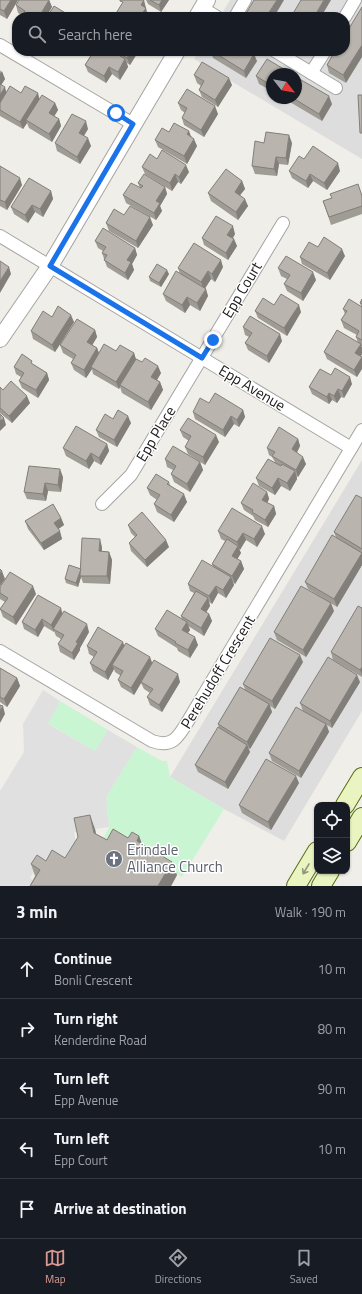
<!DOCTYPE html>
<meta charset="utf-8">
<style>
:root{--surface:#171b24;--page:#20242c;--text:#f1f3f6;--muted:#9ea1a6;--line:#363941;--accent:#da9990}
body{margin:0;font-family:"Titillium Web",sans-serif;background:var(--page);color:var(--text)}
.controls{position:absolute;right:12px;bottom:12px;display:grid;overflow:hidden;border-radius:8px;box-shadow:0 1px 3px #0004}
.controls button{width:36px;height:36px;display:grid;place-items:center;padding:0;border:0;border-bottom:1px solid var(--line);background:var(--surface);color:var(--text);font:20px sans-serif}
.compass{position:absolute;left:266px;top:68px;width:36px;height:36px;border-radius:50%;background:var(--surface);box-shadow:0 1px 3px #0004;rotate:121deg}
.stop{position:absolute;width:12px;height:12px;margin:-9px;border:3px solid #1a73e8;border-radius:50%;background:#fff}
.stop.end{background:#1a73e8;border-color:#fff;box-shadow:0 1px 4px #0008}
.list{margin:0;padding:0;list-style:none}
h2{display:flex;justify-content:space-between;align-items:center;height:52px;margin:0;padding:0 16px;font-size:17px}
h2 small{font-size:13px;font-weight:400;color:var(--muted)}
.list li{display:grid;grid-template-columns:26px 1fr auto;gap:12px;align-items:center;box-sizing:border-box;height:60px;padding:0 16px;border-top:1px solid var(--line)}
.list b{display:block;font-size:15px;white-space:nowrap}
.list p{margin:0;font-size:13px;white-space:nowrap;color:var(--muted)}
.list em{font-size:13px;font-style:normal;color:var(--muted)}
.icon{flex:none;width:22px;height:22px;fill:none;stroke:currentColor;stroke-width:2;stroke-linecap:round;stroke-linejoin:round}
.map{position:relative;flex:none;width:362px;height:886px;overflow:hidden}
.search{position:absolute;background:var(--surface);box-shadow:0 1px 3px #0004;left:12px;right:12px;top:12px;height:44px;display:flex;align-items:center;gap:10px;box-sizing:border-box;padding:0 14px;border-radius:16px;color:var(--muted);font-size:15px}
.sheet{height:352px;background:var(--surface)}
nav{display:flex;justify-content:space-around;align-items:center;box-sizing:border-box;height:56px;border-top:1px solid var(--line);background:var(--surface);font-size:11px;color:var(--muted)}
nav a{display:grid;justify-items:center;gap:2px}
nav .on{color:var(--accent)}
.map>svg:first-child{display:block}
.residential{fill:#dedddd;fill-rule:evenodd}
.park{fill:#c9f5d3}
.parking{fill:#e0e0e0}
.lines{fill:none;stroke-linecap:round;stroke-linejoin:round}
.minor-casing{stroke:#a4a4a4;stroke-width:14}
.tertiary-casing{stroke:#a4a4a4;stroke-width:18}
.secondary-casing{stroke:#576f0f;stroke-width:20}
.minor{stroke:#fff;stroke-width:12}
.tertiary{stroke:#fff;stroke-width:16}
.secondary{stroke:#eaf4c1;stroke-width:18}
.wall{fill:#9f9b95}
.shaded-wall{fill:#827e79}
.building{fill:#b9b4ad;stroke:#827e79}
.oneway{stroke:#8f9579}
.route{stroke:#1a73e8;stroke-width:5}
.labels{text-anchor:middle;stroke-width:3;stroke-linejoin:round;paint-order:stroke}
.street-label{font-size:15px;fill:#202020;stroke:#fff}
.worship-label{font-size:15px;fill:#5b616d;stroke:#fff;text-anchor:start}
</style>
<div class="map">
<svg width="362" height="886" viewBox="0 0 362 886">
<rect width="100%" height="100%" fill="#f0eee8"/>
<!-- residential -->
<g class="residential">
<path d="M230,0H362V159L194,59L199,51H345V17H220ZM272,74H296V98H272Z"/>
<polygon points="362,460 362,711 284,841 224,809 170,777"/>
</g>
<!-- park -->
<g class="park">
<polygon points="60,701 108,730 95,751 47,723"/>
<polygon points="137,747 162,761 167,761 170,777 224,809 182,877 144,853 101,843 109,827 106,797"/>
</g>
<!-- parking -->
<polygon class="parking" points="43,690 60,701 48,724 95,751 108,730 137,747 106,797 109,827 74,832 77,847 65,867 37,866 30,878 39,884 38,886 0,886 0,791 24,752 23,724"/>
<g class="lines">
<!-- minor casing -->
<g class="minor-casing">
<g id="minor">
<polyline points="202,8 217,17"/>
<polyline points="235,17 245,0"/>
<polyline points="345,17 355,0"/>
<polyline points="0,45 133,124"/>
<polyline points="275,51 336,88"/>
<polyline points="311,73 325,51"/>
<polyline points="0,236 351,448"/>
<polyline points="102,504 131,475 283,223"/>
<path d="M0,651L152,741C172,748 178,738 188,721L362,430"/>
</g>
</g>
<!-- tertiary casing -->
<g class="tertiary-casing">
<g id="tertiary">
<polyline points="197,17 207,0"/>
<polyline points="0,339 50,266 177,51"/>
</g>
</g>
<!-- secondary casing -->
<g class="secondary-casing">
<g id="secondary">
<polyline points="345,805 362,777"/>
<polyline points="347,842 362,817"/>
<polyline points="296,886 317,851"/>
<polyline points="321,886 330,871"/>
</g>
</g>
<!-- minor -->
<use href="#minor" class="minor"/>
<!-- tertiary -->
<use href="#tertiary" class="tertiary"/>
<!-- secondary -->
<use href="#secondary" class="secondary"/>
</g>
<!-- wall -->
<g class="wall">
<polygon points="0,0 18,0 7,19 0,15"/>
<polygon points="49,0 52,7 46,17 21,17 22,15 18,13 16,5"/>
<polygon points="146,0 169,0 161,12 148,4"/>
<polygon points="60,51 67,51 65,54"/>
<polygon points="94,51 138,51 138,52 130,65 127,63 128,67 120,80 112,74 106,83 88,72 85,65"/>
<polygon points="211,51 249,51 257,61 246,78 213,58"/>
<polygon points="294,51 300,51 299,54"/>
<polygon points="335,51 346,83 329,73 327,65"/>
<polygon points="0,70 5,79 1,85 6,92 21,93 55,103 58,110 54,116 59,119 61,126 52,142 29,128 27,123 23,129 0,116"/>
<polygon points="272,74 272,91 259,84 256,76"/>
<polygon points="194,75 232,85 218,107 202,97 199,90 201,86 197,83"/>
<polygon points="283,98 296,98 332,104 322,121"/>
<polygon points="178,103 218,114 204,137 184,125 182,118 185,113 181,110"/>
<polygon points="88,129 84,136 91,146 80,164 57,151 55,143"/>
<polygon points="169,132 191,136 197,146 187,164 158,147 155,140"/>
<polygon points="264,143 292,143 288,165 279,164 277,176 255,174 252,166"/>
<polygon points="157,159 189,172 181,184 178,182 172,191 145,174 142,167"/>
<polygon points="304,159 340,171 327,190 313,181 308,188 292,178 289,171"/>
<polygon points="0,166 22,185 7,210 0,206"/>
<polygon points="242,181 245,189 240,195 248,206 238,220 211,201 208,193"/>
<polygon points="138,183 165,187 167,194 160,206 162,211 156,220 126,203 123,195 140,188"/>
<polygon points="51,191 53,199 43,217 35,212 28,223 14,214 11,207"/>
<polygon points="362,195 362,214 331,225 323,201 332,198"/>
<polygon points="124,215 153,225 138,248 109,231 106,223"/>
<polygon points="235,234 233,238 237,246 228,260 204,245 202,238"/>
<polygon points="95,241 135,248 137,255 132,264 134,270 128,280 107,267 102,253 103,251 98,248"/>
<polygon points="318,247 345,256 330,280 302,264 300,257"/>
<polygon points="223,267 215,282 211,279 205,288 208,296 200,311 190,305 185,313 166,301 163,294 180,274 178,268"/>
<polygon points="278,268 316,280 303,301 287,291 284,284 287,279 281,276"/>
<polygon points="169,274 161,287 150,281 149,277"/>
<polygon points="362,299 362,346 361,346 362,348 362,354 361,356 357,377 327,359 324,352 358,343 356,337 357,335 344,328 341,320 345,314 343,309 361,306 360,303"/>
<polygon points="255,311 301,312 287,336 258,318"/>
<polygon points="52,317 74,322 55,352 33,339 31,331"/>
<polygon points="243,327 282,341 269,363 248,350 245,343 249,337 245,335"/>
<polygon points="95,330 97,337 92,345 97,348 99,353 116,351 134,353 136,359 161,373 157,380 160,382 163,390 151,410 122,393 120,387 119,389 93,374 92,369 86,378 74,370 71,363 73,359 63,353 60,345"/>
<polygon points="34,365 47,373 49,380 38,398 22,388 19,381 21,377 16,374 14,367"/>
<polygon points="331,375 352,384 344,398 341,397 337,403 332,400 329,404 312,394 309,387"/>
<polygon points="0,387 3,390 30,403 12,423 0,413"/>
<polygon points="209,403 243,410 245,417 239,427 234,424 225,437 195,419 193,412"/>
<polygon points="113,419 131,423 117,447 99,437 96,430"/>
<polygon points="180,430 219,442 205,465 188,454 185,447 189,441 183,437"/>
<polygon points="298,439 300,446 297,453 306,464 298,477 297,476 297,479 290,491 281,486 275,495 259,486 256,478 275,462 272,457 269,455 267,448"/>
<polygon points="107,444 109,451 101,465 94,461 89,469 66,456 63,448"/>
<polygon points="165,459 200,462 203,470 190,492 174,482 171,474 173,470 167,467"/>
<polygon points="29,466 63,477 61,492 48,491 46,501 27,499 24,492"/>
<polygon points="169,482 170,485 187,502 174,522 157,512 154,504 157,500 150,495 147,488"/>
<polygon points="267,492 269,499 267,503 274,506 276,514 268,527 255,520 253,516 244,510 241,503"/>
<polygon points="362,498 362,565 337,607 308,589 305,582 336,537 334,532"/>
<polygon points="61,518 64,525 58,529 62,539 44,550 28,529 25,521"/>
<polygon points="128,525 169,547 147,567 131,551 129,543 135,537 131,533"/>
<polygon points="218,531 265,534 257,547 246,540 239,550 241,553 237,559 241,561 244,569 235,584 233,582 234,585 226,598 218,593 212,604 209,602 210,606 206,612 209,614 212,621 204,636 188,626 190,630 188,633 198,645 190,658 178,651 177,648 158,636 155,629 182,619 181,616 194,593 190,591 188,584 213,567 212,564 225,541 221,539"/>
<polygon points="102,547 102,551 109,552 112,560 110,584 83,583 81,577 78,587 66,583 65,579 80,569"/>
<polygon points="0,587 36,594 16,625 3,617 0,609 5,602 0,599"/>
<polygon points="362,608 362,677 333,660 331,652"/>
<polygon points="334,611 306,657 277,640 274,632"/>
<polygon points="63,614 89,632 80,648 80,650 74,660 60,652 58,644 61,639 56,636 54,631 54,632 44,626 38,637 24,629 22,622"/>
<polygon points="124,645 180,682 162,712 150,705 147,697 150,693 144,689 141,683 134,695 121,687 118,680 121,676 115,672 114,669 108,680 93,671 90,663 94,657 89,654 87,646"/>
<polygon points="303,662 275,709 270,706 272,712 250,749 248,748 250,752 228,789 198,772 195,765 219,728 218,724 245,689 243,684"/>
<polygon points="0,668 17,678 20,686 7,707 0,702"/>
<polygon points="360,682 332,728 327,725 329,732 301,778 272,761 269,753 303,711 300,703"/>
<polygon points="299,783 271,830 242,813 239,805"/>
<polygon points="95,829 96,834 107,840 139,836 142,844 177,875 171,886 30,886 35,876 31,864 46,861 65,858"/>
</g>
<!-- shaded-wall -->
<g class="shaded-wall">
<polygon points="11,0 18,0 7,19 4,11"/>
<polygon points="49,0 52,7 46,17 39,17"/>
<polygon points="144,0 148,16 147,17 144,17 141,5"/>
<polygon points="162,0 169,0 161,12 159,5"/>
<polygon points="277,0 284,0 274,17 266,17"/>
<polygon points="324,0 331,0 321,17 314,17"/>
<polygon points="362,45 362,57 346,83 343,75"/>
<polygon points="131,51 138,51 138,52 130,65 127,58"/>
<polygon points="254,54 257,61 246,78 244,71"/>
<polygon points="125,59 128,67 120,80 118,72"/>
<polygon points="109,67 112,74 106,83 104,76"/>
<polygon points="2,71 5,79 0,87 0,74"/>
<polygon points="229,78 232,85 218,107 215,100"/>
<polygon points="5,87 7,95 0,107 0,95"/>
<polygon points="38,93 40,101 26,120 27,123 23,129 20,122"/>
<polygon points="329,96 332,104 322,121 319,114"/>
<polygon points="55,103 58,110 52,120 49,113"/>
<polygon points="215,106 218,114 204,137 201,130"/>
<polygon points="59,119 61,126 52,142 49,134"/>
<polygon points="86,121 88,129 81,140 79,133"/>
<polygon points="189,131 192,139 187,134"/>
<polygon points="289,135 292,143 288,165 286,158"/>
<polygon points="88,138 91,146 80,164 77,157"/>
<polygon points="194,139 197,146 187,164 184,156"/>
<polygon points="276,157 279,164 277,176 274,169"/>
<polygon points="338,163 340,171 327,190 324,183"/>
<polygon points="186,165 189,172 181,184 179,177"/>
<polygon points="175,174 178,182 172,191 170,183"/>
<polygon points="310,174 313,181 308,188 306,181"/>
<polygon points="20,178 22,185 7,210 5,202"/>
<polygon points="242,181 245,189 237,199 235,192"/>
<polygon points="165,187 167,194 160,206 162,211 156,220 154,213 156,201"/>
<polygon points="51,191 53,199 43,217 40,209"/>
<polygon points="245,199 248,206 238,220 236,212"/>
<polygon points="32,205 35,212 28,223 25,215"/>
<polygon points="150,217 153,225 138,248 136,241"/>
<polygon points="233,226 235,234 230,242 227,235"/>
<polygon points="234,239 237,246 228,260 226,253"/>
<polygon points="135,248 137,255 132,264 134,270 128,280 125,273 127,260"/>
<polygon points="342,249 345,256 330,280 327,273"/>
<polygon points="221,260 223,267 215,282 212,274"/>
<polygon points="9,267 11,274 0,293 0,281"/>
<polygon points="167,270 169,274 161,287 159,283"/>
<polygon points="208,271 211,279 204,290 201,282"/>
<polygon points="313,272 316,280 303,301 301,293"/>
<polygon points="206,289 208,296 200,311 197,303"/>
<polygon points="187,297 190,305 185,313 182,305"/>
<polygon points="299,305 301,312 287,336 284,328"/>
<polygon points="71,315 74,322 55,352 52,345"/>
<polygon points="95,330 97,337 90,349 87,342"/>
<polygon points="280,334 282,341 269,363 267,356"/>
<polygon points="361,344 362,348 362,354 358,361 355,353"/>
<polygon points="97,348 100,356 91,367 92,369 86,378 84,370"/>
<polygon points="134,353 136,360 120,385 120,387 119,389 116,382"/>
<polygon points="362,357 362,369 357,377 354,370"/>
<polygon points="158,366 161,373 154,385 151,377"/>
<polygon points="47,373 49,380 38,398 36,390"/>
<polygon points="350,377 352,384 344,398 342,391"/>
<polygon points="160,382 163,390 151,410 148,402"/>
<polygon points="338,389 341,397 337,403 334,396"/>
<polygon points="329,393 332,400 329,404 327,397"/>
<polygon points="27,396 30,403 12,423 9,416"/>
<polygon points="243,410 245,417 239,427 237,420"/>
<polygon points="128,416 131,423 117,447 114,440"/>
<polygon points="231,416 234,424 225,437 223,430"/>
<polygon points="4,418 6,425 0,431 0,421"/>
<polygon points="216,435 219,442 205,465 203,457"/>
<polygon points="298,439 300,446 294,457 292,449"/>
<polygon points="107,444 109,451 101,465 99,458"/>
<polygon points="91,453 94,461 89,469 86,461"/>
<polygon points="303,457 306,464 298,477 296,470"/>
<polygon points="200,462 203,470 190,492 187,484"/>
<polygon points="60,469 63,477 61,492 58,485"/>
<polygon points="295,471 297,479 290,491 287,483"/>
<polygon points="278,478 281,486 275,495 272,488"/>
<polygon points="45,483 48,491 46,501 43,494"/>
<polygon points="267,492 269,499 265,507 262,500"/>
<polygon points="184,494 187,502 174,522 171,515"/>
<polygon points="274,506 276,514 268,527 265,520"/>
<polygon points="61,518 64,525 57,530 54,523"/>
<polygon points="262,526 265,534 257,547 254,539"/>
<polygon points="60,531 62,539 44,550 41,543"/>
<polygon points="243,533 246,540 240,550 237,542"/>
<polygon points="100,539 102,547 101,558 99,551"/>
<polygon points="166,540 169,547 147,567 145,560"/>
<polygon points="238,546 241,553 235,563 232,556"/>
<polygon points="109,552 112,560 110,584 107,576"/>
<polygon points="362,553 362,565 337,607 334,599"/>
<polygon points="241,561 244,569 235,584 232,576"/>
<polygon points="81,569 80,576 81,577 78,587 76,583"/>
<polygon points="2,571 5,579 0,586 0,574"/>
<polygon points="231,577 234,585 226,598 223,590"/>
<polygon points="33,586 36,594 16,625 13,617"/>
<polygon points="216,586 218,593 212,604 209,596"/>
<polygon points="208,598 210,606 204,616 201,609"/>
<polygon points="331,603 334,611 306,657 303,650"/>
<polygon points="61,608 63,616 53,629 54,631 54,632 51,625"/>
<polygon points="209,614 212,621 204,636 201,628"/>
<polygon points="42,619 44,626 38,637 35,630"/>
<polygon points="187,622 190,630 185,637 182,630"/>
<polygon points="87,624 89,632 80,648 80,650 74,660 72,653 76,642"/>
<polygon points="195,637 198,645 190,658 188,650"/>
<polygon points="123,642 126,650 112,665 114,669 108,680 105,672"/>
<polygon points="300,655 303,662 275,709 272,701"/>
<polygon points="150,657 153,665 141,682 141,683 134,695 131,688"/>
<polygon points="362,667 362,675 360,670"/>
<polygon points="178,674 180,682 162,712 159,705"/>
<polygon points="357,675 360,682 332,728 330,721"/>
<polygon points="17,678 20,686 7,707 4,699"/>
<polygon points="269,704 272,712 250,749 247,742"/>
<polygon points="3,706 5,714 0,723 0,711"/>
<polygon points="326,724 329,732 301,778 299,771"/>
<polygon points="247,745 250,752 228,789 225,782"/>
<polygon points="296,776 299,783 271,830 268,822"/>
<polygon points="90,815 95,829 98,846 94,833"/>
<polygon points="139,836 144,850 137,841"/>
<polygon points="172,862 177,875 171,886 158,886"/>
</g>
<!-- building -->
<g class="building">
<polygon points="0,0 11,0 4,11 0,9"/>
<polygon points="19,0 49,0 39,17 21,17 25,11 16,5"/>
<polygon points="120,0 144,0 141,5 146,8 142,14 148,17 118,17 115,15 123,2 120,1"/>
<polygon points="150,0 162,0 159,5"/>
<polygon points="254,0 277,0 266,17 244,17"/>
<polygon points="301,0 324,0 314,17 291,17"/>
<polygon points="54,6 72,17 47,17"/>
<polygon points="362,7 362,45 343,75 327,65 335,51 345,51 345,35"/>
<polygon points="94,51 112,51 125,59 118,72 109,67 104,76 85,65"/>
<polygon points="116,51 131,51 127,58"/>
<polygon points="212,51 249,51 254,54 244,71"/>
<polygon points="267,59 292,74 272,74 272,86 256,76"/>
<polygon points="202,62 229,78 215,100 199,90 204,81 194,75"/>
<polygon points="296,77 329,96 319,114 293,98 296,98"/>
<polygon points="0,84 5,87 0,95"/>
<polygon points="10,86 21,93 25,86 38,93 20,122 0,110 0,103"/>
<polygon points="187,89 215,106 201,130 182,118 187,108 178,103"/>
<polygon points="42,95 55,103 49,113 59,119 49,134 26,120"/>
<polygon points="358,95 362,95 362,133 360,133"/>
<polygon points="72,114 86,121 79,133 88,138 77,157 55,143"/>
<polygon points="174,123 189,131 187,134 194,139 184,156 155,140 162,128 169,132"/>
<polygon points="266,132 289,135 286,158 276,157 274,169 252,166 255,141 264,143"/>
<polygon points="313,146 338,163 324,183 310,174 306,181 289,171 299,156 304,159"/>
<polygon points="162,150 186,165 179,177 175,174 170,183 142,167 150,154 157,159"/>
<polygon points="0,166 20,178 5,202 0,200"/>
<polygon points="226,169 242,181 235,192 245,199 236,212 208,193"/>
<polygon points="144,174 165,187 156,201 160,203 154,213 123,195 131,183 141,188 143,186 138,183"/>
<polygon points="29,178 51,191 40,209 32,205 25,215 11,207"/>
<polygon points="358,184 362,196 362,206 329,217 323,201 332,198 330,194"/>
<polygon points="130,206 150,217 136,241 106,223 114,209 124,215"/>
<polygon points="216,216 233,226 227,235 234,239 226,253 202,238"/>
<polygon points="103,228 135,248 127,260 131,262 125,273 104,260 107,255 102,253 106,247 95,241"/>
<polygon points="324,237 342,249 327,273 300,257 309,242 318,247"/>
<polygon points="194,243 221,260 212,274 208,271 201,282 178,268"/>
<polygon points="286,256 313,272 301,293 284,284 290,275 278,268"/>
<polygon points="0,261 9,267 0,281"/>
<polygon points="157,264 167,270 159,283 149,277"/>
<polygon points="176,271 206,289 197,303 187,297 182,305 163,294"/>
<polygon points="281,294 299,305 284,328 255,311 263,298 274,305"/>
<polygon points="349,299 362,307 362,340 356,337 359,331 341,320 347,311 343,309"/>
<polygon points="362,299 362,304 360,303"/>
<polygon points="58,306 71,315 52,345 31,331 43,311 52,317"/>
<polygon points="250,316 280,334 267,356 245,343 252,333 243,327"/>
<polygon points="77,319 95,330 87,342 97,348 84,370 71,363 76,355 60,345"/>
<polygon points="337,330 361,344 355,353 362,357 354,370 324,352"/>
<polygon points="104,344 116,351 120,345 134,353 116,382 91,367"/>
<polygon points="22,354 32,361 31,363 47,373 36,390 19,381 24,373 14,367"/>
<polygon points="145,358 158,366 151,377 160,382 148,402 120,385 136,359 142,362"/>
<polygon points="335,368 350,377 342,391 338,389 334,396 329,393 327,397 309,387 320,369 331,375"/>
<polygon points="11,381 27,396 9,416 0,408 0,387 3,390"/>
<polygon points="215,393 243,410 237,420 231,416 223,430 193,412 200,398 209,403"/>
<polygon points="118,410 128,416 114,440 96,430 105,414 113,419"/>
<polygon points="0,414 4,418 0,421"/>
<polygon points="188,418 216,435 203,457 185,447 191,436 180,430"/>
<polygon points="76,426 107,444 99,458 91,453 86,461 63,448"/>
<polygon points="279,427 298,439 292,449 303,457 296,470 272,456 275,452 267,448"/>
<polygon points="173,446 200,462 187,484 171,474 176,466 165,459"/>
<polygon points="268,459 281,466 282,464 295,471 287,483 278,478 272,488 256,478"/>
<polygon points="29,466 60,469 58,485 45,483 43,494 24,492"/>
<polygon points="156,474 169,482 167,484 184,494 171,515 154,504 160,495 147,488"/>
<polygon points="253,483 267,492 262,500 274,506 265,520 252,512 253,510 241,503"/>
<polygon points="356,495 362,498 362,549 334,532"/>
<polygon points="53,504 61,518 54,523 60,531 41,543 25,521"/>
<polygon points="232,508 262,526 254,539 243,533 237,542 218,531"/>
<polygon points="142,512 166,540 145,560 129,543 137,535 128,525"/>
<polygon points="332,535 362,553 334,599 305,582"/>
<polygon points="82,538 100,539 99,551 109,552 107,576 80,576"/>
<polygon points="227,539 238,546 232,556 241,561 232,576 212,564"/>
<polygon points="202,560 231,577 223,590 216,586 209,596 188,584"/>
<polygon points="69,565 81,569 76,583 65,579"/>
<polygon points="0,569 2,571 0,574"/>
<polygon points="10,572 33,586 13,617 0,609 8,598 0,593 0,587"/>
<polygon points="301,586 331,603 303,650 274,632"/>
<polygon points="196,591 208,598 201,609 209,614 201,628 181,616"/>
<polygon points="38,595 61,608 51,625 42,619 35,630 22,622"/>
<polygon points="358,606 362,608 362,667 360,670 331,652"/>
<polygon points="167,610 187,622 182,630 195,637 188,650 175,643 176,642 155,629"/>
<polygon points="64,611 87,624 76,642 78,643 72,653 58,644 64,635 53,629"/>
<polygon points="98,627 123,642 105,672 90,663 97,652 87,646"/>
<polygon points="270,638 300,655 272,701 243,684"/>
<polygon points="126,643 150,657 131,688 118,680 123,671 112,665"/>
<polygon points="328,657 357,675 330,721 300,703"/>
<polygon points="154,660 178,674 159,705 147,697 153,689 141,682"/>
<polygon points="0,668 17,678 4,699 0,697"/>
<polygon points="240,687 269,704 247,742 218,724"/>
<polygon points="0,705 3,706 0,711"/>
<polygon points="296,707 326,724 299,771 269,753"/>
<polygon points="218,727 247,745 225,782 195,765"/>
<polygon points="266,759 296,776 268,822 239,805"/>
<polygon points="90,815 94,833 107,840 113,829 128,838 132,832 139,836 137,841 172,862 158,886 30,886 40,870 31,864 37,855 46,861 52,850 65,858 78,837 74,818"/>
</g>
<!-- one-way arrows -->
<defs><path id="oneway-shaft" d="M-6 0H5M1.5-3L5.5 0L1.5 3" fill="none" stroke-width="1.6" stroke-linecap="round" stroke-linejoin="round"/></defs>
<use class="oneway" href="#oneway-shaft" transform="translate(306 869) rotate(121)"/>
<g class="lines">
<!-- route -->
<polyline class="route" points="116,113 133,124 50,266 202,358 213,340"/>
</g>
<!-- icons -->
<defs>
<g id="church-disc" transform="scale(0.9)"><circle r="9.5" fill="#6b7280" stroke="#fff"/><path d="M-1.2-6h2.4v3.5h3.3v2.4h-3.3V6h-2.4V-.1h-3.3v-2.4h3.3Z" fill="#fff"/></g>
</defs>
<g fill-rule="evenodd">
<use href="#church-disc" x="114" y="859"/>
</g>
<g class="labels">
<!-- street labels -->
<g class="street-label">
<text transform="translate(242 290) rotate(-59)" y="5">Epp Court</text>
<text transform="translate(252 388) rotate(31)" y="5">Epp Avenue</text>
<text transform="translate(156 434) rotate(-59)" y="5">Epp Place</text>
<text transform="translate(218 672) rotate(-59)" y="5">Perehudoff Crescent</text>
</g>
<!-- worship labels -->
<g class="worship-label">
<text x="127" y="855">Erindale<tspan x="127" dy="17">Alliance Church</tspan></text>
</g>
</g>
</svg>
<div class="controls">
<button><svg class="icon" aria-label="locate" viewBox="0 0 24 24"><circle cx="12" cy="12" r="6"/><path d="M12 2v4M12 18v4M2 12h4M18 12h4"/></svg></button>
<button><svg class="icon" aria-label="layers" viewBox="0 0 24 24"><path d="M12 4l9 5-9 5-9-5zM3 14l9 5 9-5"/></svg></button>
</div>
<svg class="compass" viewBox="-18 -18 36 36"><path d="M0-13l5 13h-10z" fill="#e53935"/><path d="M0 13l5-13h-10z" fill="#9ea1a6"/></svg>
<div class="stop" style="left:116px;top:113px"></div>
<div class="stop end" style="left:213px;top:340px"></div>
<div class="search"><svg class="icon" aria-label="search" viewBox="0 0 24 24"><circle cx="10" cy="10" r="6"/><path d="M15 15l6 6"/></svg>Search here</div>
</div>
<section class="sheet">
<h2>3 min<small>Walk · 190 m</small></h2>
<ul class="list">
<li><svg class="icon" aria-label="ahead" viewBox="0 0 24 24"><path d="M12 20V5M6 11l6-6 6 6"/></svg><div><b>Continue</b><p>Bonli Crescent</p></div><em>10 m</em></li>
<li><svg class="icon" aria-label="right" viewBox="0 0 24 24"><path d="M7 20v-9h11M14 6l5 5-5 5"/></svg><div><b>Turn right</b><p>Kenderdine Road</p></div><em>80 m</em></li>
<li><svg class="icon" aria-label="left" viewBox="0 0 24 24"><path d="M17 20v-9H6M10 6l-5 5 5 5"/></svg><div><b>Turn left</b><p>Epp Avenue</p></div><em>90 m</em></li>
<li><svg class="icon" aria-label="left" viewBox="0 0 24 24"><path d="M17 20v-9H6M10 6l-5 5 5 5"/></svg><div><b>Turn left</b><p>Epp Court</p></div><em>10 m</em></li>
<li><svg class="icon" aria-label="arrive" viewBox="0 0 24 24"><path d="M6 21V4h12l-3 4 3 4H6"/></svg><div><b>Arrive at destination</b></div></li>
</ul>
</section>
<nav>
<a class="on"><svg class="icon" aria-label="map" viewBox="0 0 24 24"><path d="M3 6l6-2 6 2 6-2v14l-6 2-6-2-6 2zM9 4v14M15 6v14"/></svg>Map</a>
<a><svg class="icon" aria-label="directions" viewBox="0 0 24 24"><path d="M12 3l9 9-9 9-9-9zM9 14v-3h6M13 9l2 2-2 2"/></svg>Directions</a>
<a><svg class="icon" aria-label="saved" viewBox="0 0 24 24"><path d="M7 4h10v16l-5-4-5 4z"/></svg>Saved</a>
</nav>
